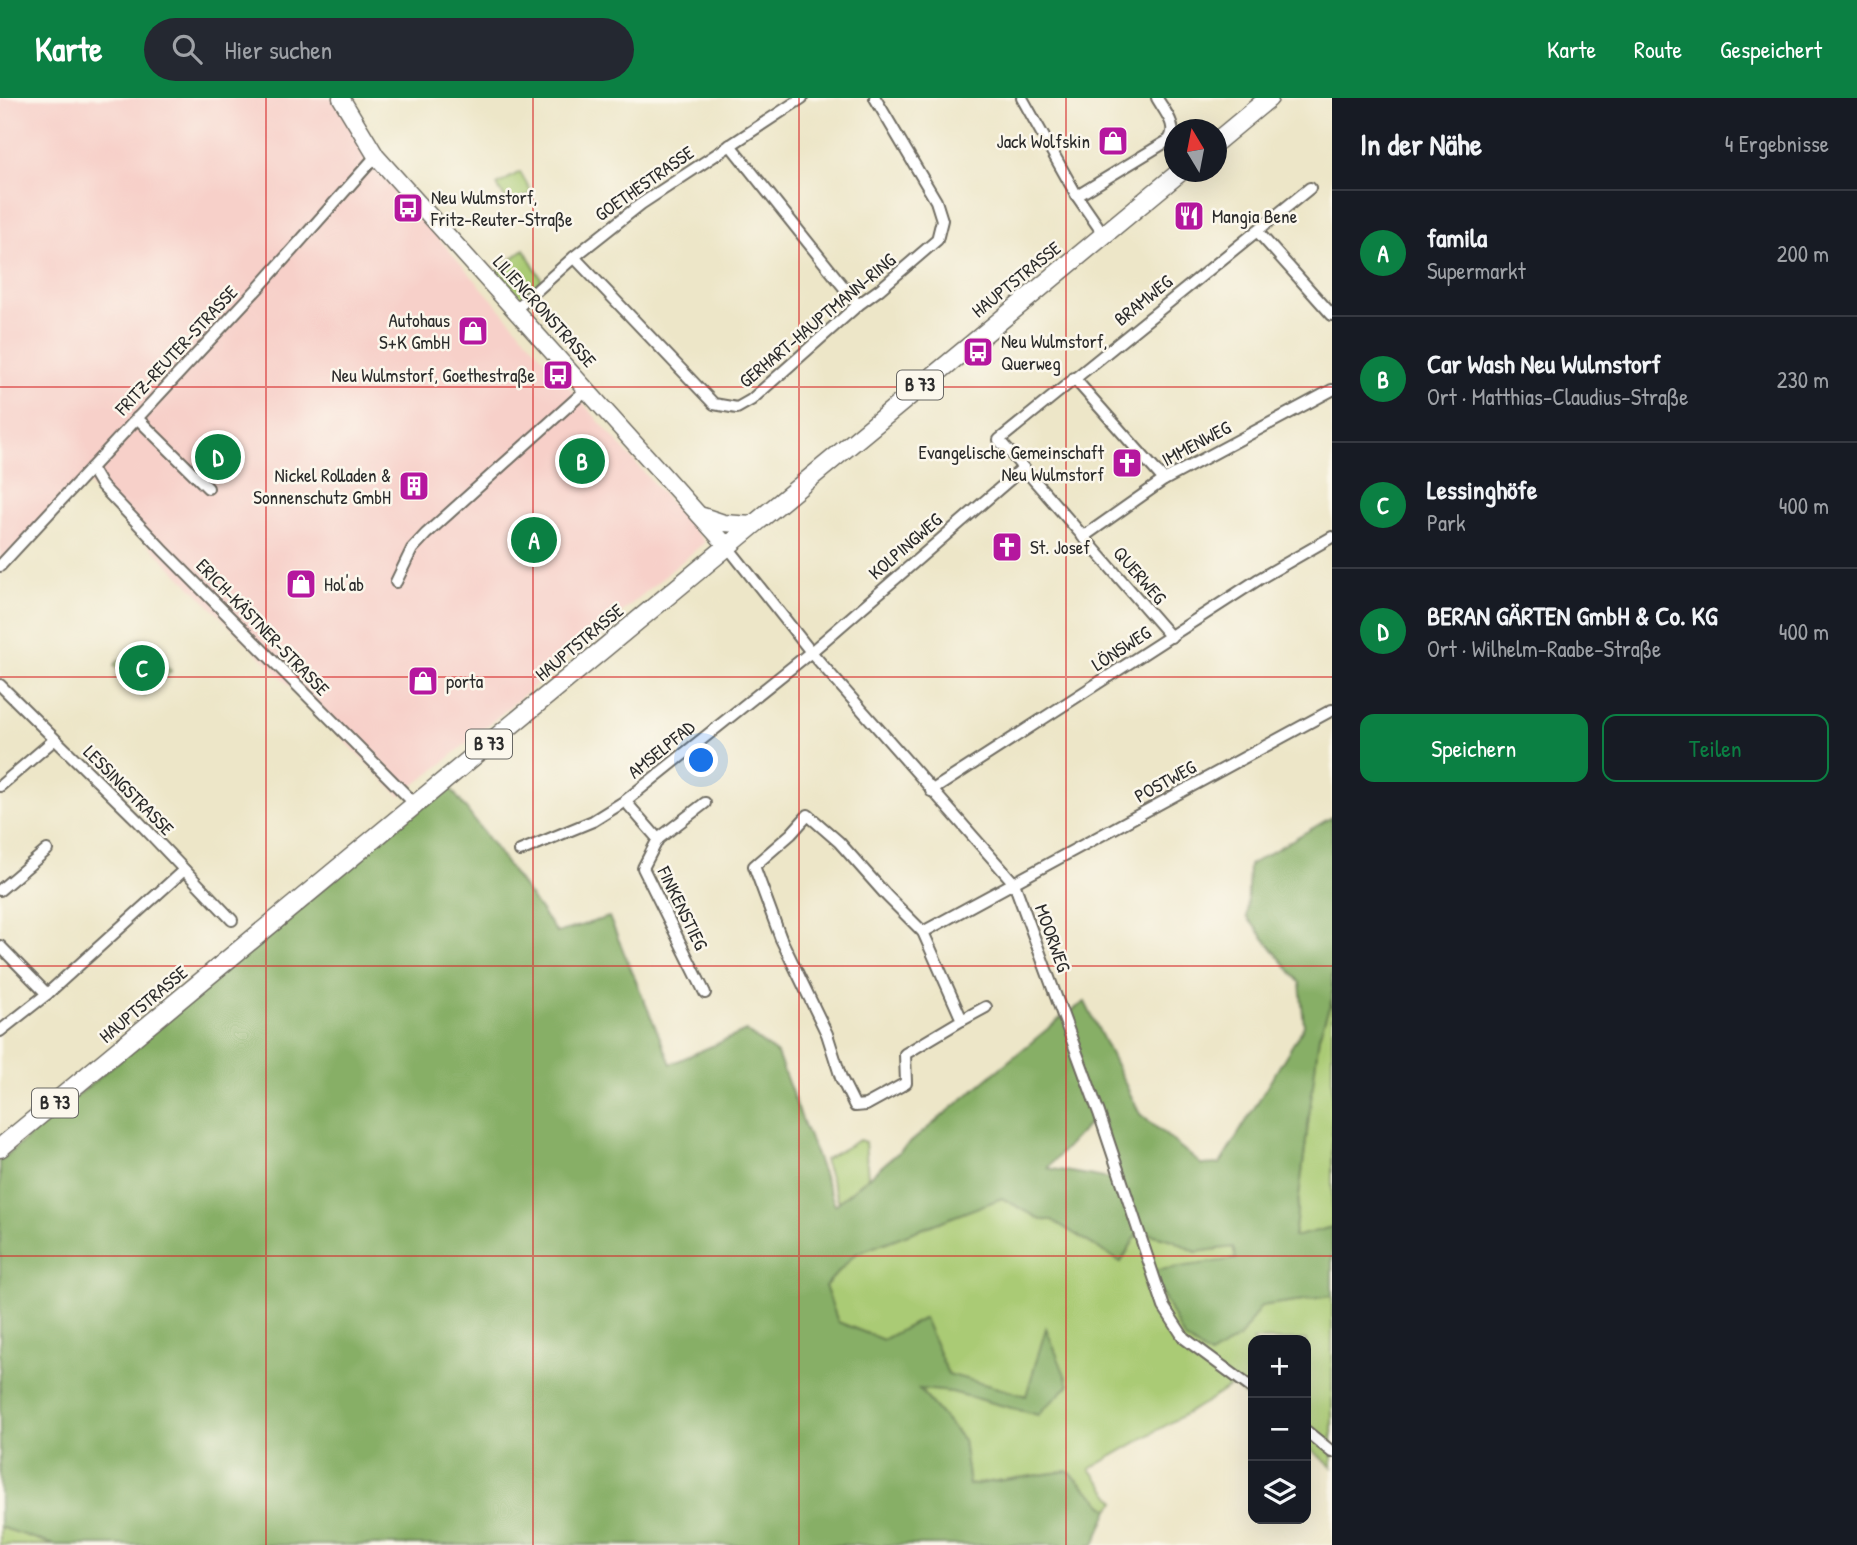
<!DOCTYPE html>
<html lang="de">
<meta charset="utf-8">
<style>
:root{--surface:#171b24;--page:#242831;--text:#f1f3f6;--muted:#9ea1a6;--line:#363941;--accent:#0b8043}
body{margin:0;font-family:"Patrick Hand",sans-serif;background:var(--page);color:var(--text)}
.controls{position:absolute;right:21px;bottom:21px;display:grid;overflow:hidden;border-radius:14px;box-shadow:0 7px 28px #0002}
.controls button{width:63px;height:63px;display:grid;place-items:center;padding:0;border:0;border-bottom:2px solid var(--line);background:var(--surface);color:var(--text);font:35px sans-serif}
.compass{position:absolute;left:1164px;top:21px;width:63px;height:63px;border-radius:50%;background:var(--surface);box-shadow:0 7px 28px #0002;rotate:350deg}
.you{position:absolute;left:702px;top:663px;width:24px;height:24px;margin:-18px;border:5px solid #fff;border-radius:50%;background:#1a73e8;box-shadow:0 0 0 10px #1a73e833}
.badge{display:grid;place-items:center;width:46px;height:46px;border-radius:50%;background:var(--accent);color:#fff;font-size:23px;font-weight:700}
.pin{position:absolute;translate:-50% -50%;border:4px solid #fff;box-shadow:0 2px 7px #0006}
.list{margin:0;padding:0;list-style:none}
h2{display:flex;justify-content:space-between;align-items:center;height:91px;margin:0;padding:0 28px;font-size:30px}
h2 small{font-size:23px;font-weight:400;color:var(--muted)}
.list li{display:grid;grid-template-columns:46px 1fr auto;gap:21px;align-items:center;box-sizing:border-box;height:126px;padding:0 28px;border-top:2px solid var(--line)}
.list b{display:block;font-size:26px;white-space:nowrap}
.list p{margin:0;font-size:23px;white-space:nowrap;color:var(--muted)}
.list em{font-size:23px;font-style:normal;color:var(--muted)}
.actions{display:flex;gap:14px;padding:21px 28px}
.actions a{flex:1;padding:16px 0;border:2px solid var(--accent);border-radius:14px;text-align:center;font-size:24px;color:var(--accent)}
.actions .main{background:var(--accent);color:#fff}
.icon{flex:none;width:38px;height:38px;fill:none;stroke:currentColor;stroke-width:2;stroke-linecap:round;stroke-linejoin:round}
.map{position:relative;flex:none;width:1332px;height:1447px;overflow:hidden}
header{display:flex;align-items:center;gap:42px;box-sizing:border-box;height:98px;padding:0 35px;background:var(--accent);color:#fff}
header strong{font-size:33px}
nav{display:flex;gap:38px;margin-inline-start:auto;font-size:24px}
.search{width:490px;height:63px;background:var(--page);display:flex;align-items:center;gap:18px;box-sizing:border-box;padding:0 24px;border-radius:38px;color:var(--muted);font-size:26px}
main{display:flex}
aside{flex:1;background:var(--surface)}
.map>svg:first-child{display:block}
.built{fill:#f7d0c9}
.green{fill:#aacb74;stroke:#6a7b50;stroke-width:2}
.forest{fill:#87af66;stroke:#596d48;stroke-width:2;fill-rule:evenodd}
.lines{fill:none;stroke-linecap:round;stroke-linejoin:round}
.street-casing{stroke:#6f6c62;stroke-width:14}
.secondary-casing{stroke:#6f6c62;stroke-width:19}
.primary-casing{stroke:#6f6c62;stroke-width:21}
.street{stroke:#fff;stroke-width:10}
.secondary{stroke:#fff;stroke-width:16}
.primary{stroke:#fff;stroke-width:18}
.grid{fill:none;stroke:#d62828;stroke-width:2;stroke-opacity:0.55}
.labels{text-anchor:middle;stroke-width:5;stroke-linejoin:round;paint-order:stroke}
.shield{fill:#fbf7ec;stroke:#696865;stroke-width:2}
.shield-label{font-size:18px;font-weight:bold;fill:#2b2b2b}
.poi-label{font-size:19px;fill:#2b2b2b;stroke:#fbf7ec;text-anchor:start}
.street-label{font-size:19px;fill:#2b2b2b;stroke:#fbf7ec}
</style>
<header>
<strong>Karte</strong>
<div class="search"><svg class="icon" aria-label="search" viewBox="0 0 24 24"><circle cx="10" cy="10" r="6"/><path d="M15 15l6 6"/></svg>Hier suchen</div>
<nav><a>Karte</a><a>Route</a><a>Gespeichert</a></nav>
</header>
<main>
<div class="map">
<svg width="1332" height="1447" viewBox="0 0 1332 1447">
<rect width="100%" height="100%" fill="#fbf7ec"/>
<filter id="ink" filterUnits="userSpaceOnUse"><feTurbulence type="fractalNoise" baseFrequency=".0143" numOctaves="2"/><feDisplacementMap in="SourceGraphic" scale="14" xChannelSelector="R" yChannelSelector="G"/><feConvolveMatrix kernelMatrix="1 2 1 2 8 2 1 2 1" color-interpolation-filters="sRGB"/></filter>
<filter id="wash" filterUnits="userSpaceOnUse"><feTurbulence type="fractalNoise" baseFrequency=".00686" numOctaves="4" result="noise"/><feDisplacementMap in="SourceGraphic" scale="28" xChannelSelector="R" yChannelSelector="G"/><feGaussianBlur stdDeviation="1.57" result="paint"/><feColorMatrix in="noise" values="0 0 0 0 0 0 0 0 0 0 0 0 0 0 0 0 0 1.4 0 .05"/><feComposite in="paint" operator="in"/></filter>
<g filter="url(#wash)">
<rect width="100%" height="100%" fill="#ede6c8"/>
<!-- built -->
<polygon class="built" points="0,0 336,0 369,61 705,444 437,670 400,698 85,383 0,472"/>
<!-- green -->
<g class="green">
<polygon points="520,74 532,95 509,107 497,87"/>
<polygon points="524,151 542,182 518,203 493,176"/>
<polygon points="140,542 171,573 145,597 114,567"/>
<polygon points="1332,901 1332,1129 1294,1140 1319,938"/>
<polygon points="859,1042 865,1044 868,1080 839,1104 824,1062"/>
<polygon points="1002,1100 1042,1122 1052,1122 1121,1164 1139,1133 1173,1142 1196,1154 1233,1149 1237,1161 1240,1239 1260,1208 1332,1198 1332,1369 1306,1347 1306,1242 1253,1242 1253,1304 1232,1287 1208,1303 1090,1371 1116,1404 1109,1412 1068,1373 969,1387 963,1342 918,1290 952,1294 1038,1317 1047,1231 1027,1298 948,1277 883,1242 838,1224 825,1188 855,1156"/>
<polygon points="0,1429 49,1444 54,1447 0,1447"/>
</g>
<!-- forest -->
<path class="forest" d="M447,685L557,835L609,819L671,966L746,933L777,956L835,1107L1063,918L1085,904L1140,1016L1202,1067L1220,1066L1304,928L1300,885L1247,819L1249,767L1332,719V901L1319,938L1294,1139L1332,1129V1198L1261,1208L1240,1239L1210,1258L1184,1240L1151,1173L1236,1161L1233,1149L1196,1154L1173,1142L1139,1133L1121,1164L1052,1122H1042L1002,1100L855,1156L825,1188L838,1224L883,1242L924,1220L948,1276L1026,1298L1046,1230L1069,1287L1038,1317L952,1294L919,1291L963,1342L969,1387L1068,1373L1109,1412L1094,1447H54L0,1429V1063ZM1099,1015L1122,1083L1047,1070Z"/>
</g>
<g filter="url(#ink)">
<g class="lines">
<!-- street casing -->
<g class="street-casing">
<g id="street">
<polyline points="1022,0 1077,98 1104,137"/>
<polyline points="730,47 858,207"/>
<path d="M1077,98L1169,42C1179,28 1164,13 1157,0"/>
<polyline points="1257,133 1332,217"/>
<polyline points="574,159 714,306 737,310 751,302 858,207 880,191 937,142 942,122 936,103 875,0"/>
<polyline points="516,211 574,159 641,106 802,0"/>
<polyline points="1074,280 1164,382"/>
<polyline points="137,320 208,390"/>
<polyline points="91,370 101,387 164,453 416,707"/>
<polyline points="1083,439 1164,382 1332,292"/>
<polyline points="727,448 811,554 1014,785 1099,1015 1164,1209 1184,1240 1253,1291"/>
<polyline points="0,468 261,187 376,58"/>
<polyline points="396,484 412,451 426,436 587,291"/>
<polyline points="1171,539 999,342 1310,90"/>
<polyline points="0,587 138,723 232,822"/>
<polyline points="0,688 54,642"/>
<polyline points="931,693 1259,481 1332,439"/>
<polyline points="625,703 658,741 643,770 705,895"/>
<polygon points="808,717 839,744 887,798 923,834 962,922 905,956 906,985 866,1007 855,1008 841,980 827,936 781,841 754,768 791,736"/>
<polyline points="658,741 705,705"/>
<polyline points="520,753 593,723 625,703 811,554 1023,370"/>
<polyline points="0,792 47,752"/>
<polyline points="923,834 1332,612"/>
<polyline points="0,848 47,896"/>
<polyline points="962,922 986,909"/>
<polyline points="0,933 47,896 184,772"/>
<polyline points="1306,1333 1332,1354"/>
</g>
</g>
<!-- secondary casing -->
<g class="secondary-casing">
<g id="secondary">
<polyline points="341,0 376,58 727,448"/>
<polyline points="703,418 724,425 752,427"/>
</g>
</g>
<!-- primary casing -->
<g class="primary-casing">
<g id="primary">
<polyline points="1216,44 1269,0"/>
<polyline points="0,1050 1180,74"/>
</g>
</g>
<!-- street -->
<use href="#street" class="street"/>
<!-- secondary -->
<use href="#secondary" class="secondary"/>
<!-- primary -->
<use href="#primary" class="primary"/>
</g>
</g>
<!-- grid -->
<path class="grid" d="M266,0V1447M533,0V1447M799,0V1447M1066,0V1447M0,289H1332M0,579H1332M0,868H1332M0,1158H1332"/>
<!-- icons -->
<defs>
<g id="shop-square" transform="scale(1.575)"><rect x="-9" y="-9" width="18" height="18" rx="4" fill="#b5179e" stroke="#fbf7ec"/><path d="M-5-2.5h2.3a2.7 3.5 0 0 1 5.4 0H5L5.5 6h-11ZM-1.5-2.5h3a1.5 2.3 0 0 0-3 0Z" fill="#fff"/></g>
<g id="bus-square" transform="scale(1.575)"><rect x="-9" y="-9" width="18" height="18" rx="4" fill="#b5179e" stroke="#fbf7ec"/><path d="M-5-6H5V4H4V6H2V4H-2V6H-4V4H-5ZM-3.5-4V0h7V-4ZM-3.5 1.2v1.5H-2V1.2ZM2 1.2v1.5H3.5V1.2Z" fill="#fff"/></g>
<g id="restaurant-square" transform="scale(1.575)"><rect x="-9" y="-9" width="18" height="18" rx="4" fill="#b5179e" stroke="#fbf7ec"/><path d="M-5-6h1v4h1v-4h1v4h1v-4h1v5L-1.5 .5V6h-2V.5L-5-1ZM5-6V6H3V1.5H1.5Q1.5-4 5-6Z" fill="#fff"/></g>
<g id="church-square" transform="scale(1.575)"><rect x="-9" y="-9" width="18" height="18" rx="4" fill="#b5179e" stroke="#fbf7ec"/><path d="M-1.2-6h2.4v3.5h3.3v2.4h-3.3V6h-2.4V-.1h-3.3v-2.4h3.3Z" fill="#fff"/></g>
<g id="building-square" transform="scale(1.575)"><rect x="-9" y="-9" width="18" height="18" rx="4" fill="#b5179e" stroke="#fbf7ec"/><path d="M-4-6H4V6H1V3H-1V6H-4ZM-2.5-4.3h1.7v1.8h-1.7ZM.8-4.3h1.7v1.8H.8ZM-2.5-1h1.7V.8h-1.7ZM.8-1h1.7V.8H.8Z" fill="#fff"/></g>
</defs>
<g fill-rule="evenodd">
<use href="#shop-square" x="1113" y="43"/>
<use href="#bus-square" x="408" y="110"/>
<use href="#restaurant-square" x="1189" y="118"/>
<use href="#shop-square" x="473" y="233"/>
<use href="#bus-square" x="978" y="254"/>
<use href="#bus-square" x="558" y="277"/>
<use href="#church-square" x="1127" y="365"/>
<use href="#building-square" x="414" y="388"/>
<use href="#church-square" x="1007" y="449"/>
<use href="#shop-square" x="301" y="486"/>
<use href="#shop-square" x="423" y="583"/>
</g>
<g class="labels">
<!-- shield labels -->
<g class="shield">
<rect x="897" y="272.5" width="46" height="29" rx="5"/>
<rect x="466" y="631.5" width="46" height="29" rx="5"/>
<rect x="32" y="990.5" width="46" height="29" rx="5"/>
</g>
<g class="shield-label">
<text x="920" y="293">B 73</text>
<text x="489" y="652">B 73</text>
<text x="55" y="1011">B 73</text>
</g>
<!-- poi labels -->
<g class="poi-label">
<text x="1090" y="50" text-anchor="end">Jack Wolfskin</text>
<text x="431" y="106">Neu Wulmstorf,<tspan x="431" dy="22">Fritz-Reuter-Straße</tspan></text>
<text x="1212" y="125">Mangia Bene</text>
<text x="450" y="229" text-anchor="end">Autohaus<tspan x="450" dy="22">S+K GmbH</tspan></text>
<text x="1001" y="250">Neu Wulmstorf,<tspan x="1001" dy="22">Querweg</tspan></text>
<text x="535" y="284" text-anchor="end">Neu Wulmstorf, Goethestraße</text>
<text x="1104" y="361" text-anchor="end">Evangelische Gemeinschaft<tspan x="1104" dy="22">Neu Wulmstorf</tspan></text>
<text x="391" y="384" text-anchor="end">Nickel Rolladen &amp;<tspan x="391" dy="22">Sonnenschutz GmbH</tspan></text>
<text x="1030" y="456">St. Josef</text>
<text x="324" y="493">Hol'ab</text>
<text x="446" y="590">porta</text>
</g>
<!-- street labels -->
<g class="street-label">
<text transform="translate(644 85) rotate(-35)" y="7">GOETHESTRASSE</text>
<text transform="translate(1016 181) rotate(-39)" y="7">HAUPTSTRASSE</text>
<text transform="translate(1143 202) rotate(-39)" y="7">BRAMWEG</text>
<text transform="translate(545 213) rotate(48)" y="7">LILIENCRONSTRASSE</text>
<text transform="translate(817 222) rotate(-40)" y="7">GERHART-HAUPTMANN-RING</text>
<text transform="translate(176 252) rotate(-47)" y="7">FRITZ-REUTER-STRASSE</text>
<text transform="translate(1196 345) rotate(-28)" y="7">IMMENWEG</text>
<text transform="translate(905 448) rotate(-41)" y="7">KOLPINGWEG</text>
<text transform="translate(1140 477) rotate(49)" y="7">QUERWEG</text>
<text transform="translate(263 529) rotate(46)" y="7">ERICH-KÄSTNER-STRASSE</text>
<text transform="translate(579 544) rotate(-40)" y="7">HAUPTSTRASSE</text>
<text transform="translate(1121 550) rotate(-33)" y="7">LÖNSWEG</text>
<text transform="translate(661 651) rotate(-39)" y="7">AMSELPFAD</text>
<text transform="translate(1165 683) rotate(-29)" y="7">POSTWEG</text>
<text transform="translate(129 692) rotate(45)" y="7">LESSINGSTRASSE</text>
<text transform="translate(683 810) rotate(64)" y="7">FINKENSTIEG</text>
<text transform="translate(1053 840) rotate(70)" y="7">MOORWEG</text>
<text transform="translate(143 906) rotate(-40)" y="7">HAUPTSTRASSE</text>
</g>
</g>
</svg>
<div class="controls">
<button>+</button>
<button>−</button>
<button><svg class="icon" aria-label="layers" viewBox="0 0 24 24"><path d="M12 4l9 5-9 5-9-5zM3 14l9 5 9-5"/></svg></button>
</div>
<svg class="compass" viewBox="-18 -18 36 36"><path d="M0-13l5 13h-10z" fill="#e53935"/><path d="M0 13l5-13h-10z" fill="#9ea1a6"/></svg>
<div class="you"></div>
<div class="pin badge" style="left:534px;top:442px">A</div>
<div class="pin badge" style="left:582px;top:363px">B</div>
<div class="pin badge" style="left:142px;top:570px">C</div>
<div class="pin badge" style="left:218px;top:359px">D</div>
</div>
<aside>
<h2>In der Nähe<small>4 Ergebnisse</small></h2>
<ul class="list">
<li><span class="badge">A</span><div><b>famila</b><p>Supermarkt</p></div><em>200 m</em></li>
<li><span class="badge">B</span><div><b>Car Wash Neu Wulmstorf</b><p>Ort · Matthias-Claudius-Straße</p></div><em>230 m</em></li>
<li><span class="badge">C</span><div><b>Lessinghöfe</b><p>Park</p></div><em>400 m</em></li>
<li><span class="badge">D</span><div><b>BERAN GÄRTEN GmbH &amp; Co. KG</b><p>Ort · Wilhelm-Raabe-Straße</p></div><em>400 m</em></li>
</ul>
<div class="actions"><a class="main">Speichern</a><a>Teilen</a></div>
</aside>
</main>
